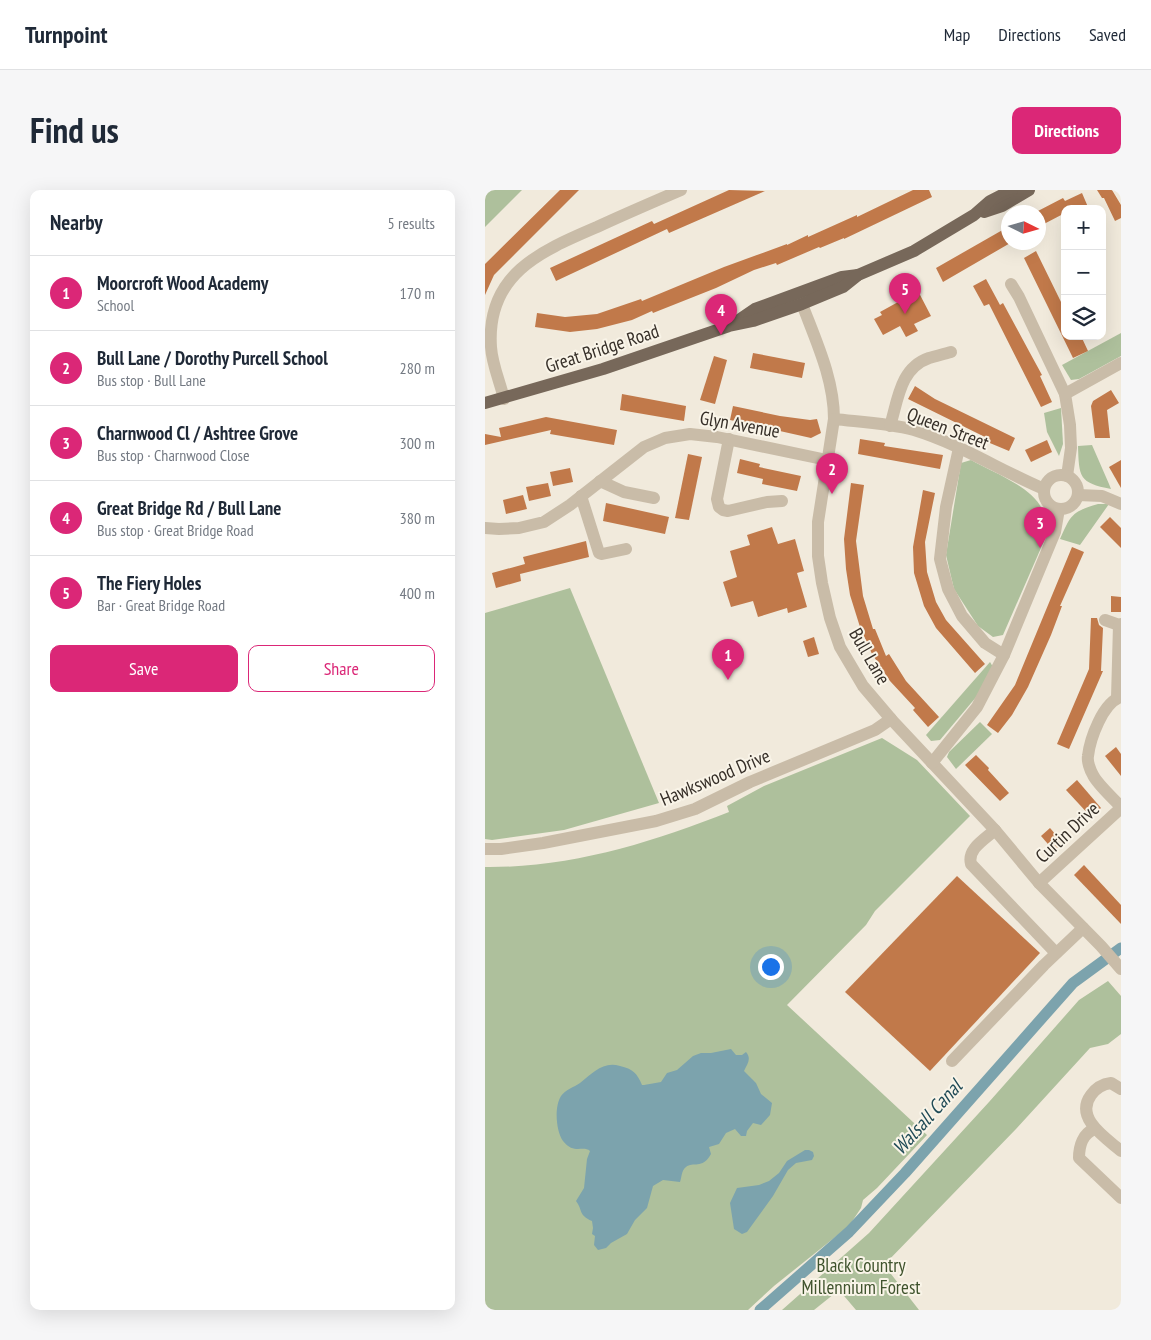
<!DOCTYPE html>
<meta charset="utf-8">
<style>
:root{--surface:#fff;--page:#f6f6f7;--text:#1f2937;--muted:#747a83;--line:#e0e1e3;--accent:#db2777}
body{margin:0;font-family:"PT Sans Narrow",sans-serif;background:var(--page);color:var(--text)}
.controls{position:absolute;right:15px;top:15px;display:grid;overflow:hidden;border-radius:10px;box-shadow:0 5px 20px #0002}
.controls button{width:45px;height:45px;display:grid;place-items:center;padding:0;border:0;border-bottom:1px solid var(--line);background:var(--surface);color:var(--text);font:25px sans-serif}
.compass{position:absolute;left:516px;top:15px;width:45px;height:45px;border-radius:50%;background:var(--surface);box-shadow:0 5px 20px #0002;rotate:95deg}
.you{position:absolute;left:285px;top:776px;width:18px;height:18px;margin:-12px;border:4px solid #fff;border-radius:50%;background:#1a73e8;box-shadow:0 0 0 8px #1a73e833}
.badge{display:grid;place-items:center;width:32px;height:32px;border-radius:50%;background:var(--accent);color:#fff;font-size:16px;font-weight:700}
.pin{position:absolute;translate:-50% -41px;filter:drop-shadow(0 1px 2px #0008)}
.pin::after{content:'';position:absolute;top:26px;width:18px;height:15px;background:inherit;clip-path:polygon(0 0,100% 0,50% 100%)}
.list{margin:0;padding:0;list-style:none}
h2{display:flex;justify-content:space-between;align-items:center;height:65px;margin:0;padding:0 20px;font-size:21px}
h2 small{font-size:16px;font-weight:400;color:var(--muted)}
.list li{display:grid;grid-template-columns:32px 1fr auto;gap:15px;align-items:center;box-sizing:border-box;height:75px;padding:0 20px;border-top:1px solid var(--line)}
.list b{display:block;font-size:19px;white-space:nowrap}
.list p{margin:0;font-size:16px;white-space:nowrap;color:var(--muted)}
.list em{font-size:16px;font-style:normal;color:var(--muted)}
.actions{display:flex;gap:10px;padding:15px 20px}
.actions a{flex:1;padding:11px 0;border:1px solid var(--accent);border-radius:10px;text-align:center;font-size:18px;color:var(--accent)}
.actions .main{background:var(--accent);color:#fff}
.icon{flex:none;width:28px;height:28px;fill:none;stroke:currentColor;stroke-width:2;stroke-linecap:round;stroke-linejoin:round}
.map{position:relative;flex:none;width:636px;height:1120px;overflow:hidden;border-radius:10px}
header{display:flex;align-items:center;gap:30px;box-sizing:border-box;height:70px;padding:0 25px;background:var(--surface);border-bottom:1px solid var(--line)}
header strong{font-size:24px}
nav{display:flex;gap:28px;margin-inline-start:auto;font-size:18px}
.intro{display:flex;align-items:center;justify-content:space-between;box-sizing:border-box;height:120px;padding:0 30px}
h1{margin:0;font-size:35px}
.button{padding:12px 22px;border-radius:10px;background:var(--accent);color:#fff;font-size:18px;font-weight:700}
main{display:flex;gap:30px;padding:0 30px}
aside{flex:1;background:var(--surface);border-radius:10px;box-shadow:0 5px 20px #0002}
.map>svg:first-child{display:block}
.green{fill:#aec09c}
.water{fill:#7ca3ad}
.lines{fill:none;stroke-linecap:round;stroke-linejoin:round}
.canal{stroke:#7ca3ad;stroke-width:11}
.building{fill:#c1794a}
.minor{stroke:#c9bca8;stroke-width:12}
.major{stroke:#77685a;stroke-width:12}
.labels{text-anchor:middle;stroke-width:4;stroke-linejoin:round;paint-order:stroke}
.street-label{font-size:19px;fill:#362f28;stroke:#f9f4e8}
.park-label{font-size:19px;fill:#3f532d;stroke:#f9f4e8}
.water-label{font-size:20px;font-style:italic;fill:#1f4a56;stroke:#f9f4e8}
</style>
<header>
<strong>Turnpoint</strong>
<nav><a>Map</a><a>Directions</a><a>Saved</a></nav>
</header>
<div class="intro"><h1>Find us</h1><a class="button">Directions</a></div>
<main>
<aside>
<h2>Nearby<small>5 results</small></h2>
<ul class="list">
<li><span class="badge">1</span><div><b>Moorcroft Wood Academy</b><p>School</p></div><em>170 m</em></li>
<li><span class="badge">2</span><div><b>Bull Lane / Dorothy Purcell School</b><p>Bus stop · Bull Lane</p></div><em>280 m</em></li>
<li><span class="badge">3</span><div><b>Charnwood Cl / Ashtree Grove</b><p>Bus stop · Charnwood Close</p></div><em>300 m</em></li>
<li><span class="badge">4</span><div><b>Great Bridge Rd / Bull Lane</b><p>Bus stop · Great Bridge Road</p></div><em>380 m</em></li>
<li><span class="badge">5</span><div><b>The Fiery Holes</b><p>Bar · Great Bridge Road</p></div><em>400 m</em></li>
</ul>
<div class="actions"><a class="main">Save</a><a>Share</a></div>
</aside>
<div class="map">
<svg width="636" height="1120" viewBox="0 0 636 1120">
<rect width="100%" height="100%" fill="#f1eadc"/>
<!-- green -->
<g class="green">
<polygon points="0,0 37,0 0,37"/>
<polygon points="636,143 636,166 594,189 586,190 577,175"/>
<polygon points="576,218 578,254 574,266 562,242 559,223"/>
<path d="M607,255L624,294L626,299C594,293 594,287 593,256Z"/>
<path d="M486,270C507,282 546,296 557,319C561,329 560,341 559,351L518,445L508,447L493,436L469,399L461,365L476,273Z"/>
<path d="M613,314H624L595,355L575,349C586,325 586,322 613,314Z"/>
<polygon points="85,398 174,613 79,640 7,650 0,649 0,423"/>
<polygon points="505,472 508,477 492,506 455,550 446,551 441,545"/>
<polygon points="495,532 507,544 471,579 462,567 464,562"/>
<path d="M397,548L432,570L485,626L390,721L381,735L302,815L442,945L392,998L378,1010L376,1018L364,1036L289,1096L263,1120H0V677C85,678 165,653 244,622L242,616L279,596Z"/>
<polygon points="623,791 636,806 636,844 623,854 605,858 531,939 399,1075 434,1120 371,1120 354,1100 329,1120 297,1120 384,1043 504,912 594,810"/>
</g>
<!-- water -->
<g class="water">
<path d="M246,859L251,865H257L261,862C267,869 262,874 259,881L271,893L276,904L287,913L285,925L276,935L268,933L262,941L261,946H256L250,939L241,943L234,954L224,957L226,964C217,980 208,971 201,977C196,981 197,987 195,992L178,990L168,996L162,1018L150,1030L142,1044L126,1053L121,1058L113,1060L109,1055L110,1046L107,1044L108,1038L107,1031C93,1025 98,1020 91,1011L99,998L102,969L105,961C98,955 89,965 78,951C71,941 69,917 76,906C80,900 89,897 95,893C108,883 118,871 135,876C148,879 152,883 157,895H159L176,892L182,883L192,880L208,866L216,863H226Z"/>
<polygon points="320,960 324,960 328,962 329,966 327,970 311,973 303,980 288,1006 262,1042 257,1044 249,1039 245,1013 252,998 274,995 284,991 294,983 302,971"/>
</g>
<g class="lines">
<!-- canal -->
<polyline class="canal" points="275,1120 364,1042 420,983 588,793 636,758"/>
</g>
<!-- building -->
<g class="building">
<polygon points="75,0 94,0 9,85 0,105 0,74"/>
<polygon points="244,0 280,1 184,43 182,39 71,91 65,78 167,31 169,34"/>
<polygon points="428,0 444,0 447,7 359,49 359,48 335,58 334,57 292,75 291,73 269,80 231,98 168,123 167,121 147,130 112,139 85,142 50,137 52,123 80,127 112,124 156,109 157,111 239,77 302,54 302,55 323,45 323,47 372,25 372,27"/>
<polygon points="612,0 627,0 636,15 636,28 630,31 619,8 617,8"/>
<polygon points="597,3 603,17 598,19 580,19 580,23 557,35 554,27 554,22 551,22 578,8 580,11"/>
<polygon points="521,38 524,43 524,52 527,52 458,92 451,78"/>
<polygon points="551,61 577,114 580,112 580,146 596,146 603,161 588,168 539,68"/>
<polygon points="501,89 515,115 518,113 545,163 557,185 555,186 567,212 556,217 504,114 499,116 488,96"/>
<polygon points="433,101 446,126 429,134 433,141 421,147 415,136 398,145 389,129 397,125 395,122"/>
<polygon points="268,163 320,173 317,188 265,178"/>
<polygon points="229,166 242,170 230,214 215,210"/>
<polygon points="430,196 450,209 530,248 524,261 500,251 502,248 423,209"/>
<polygon points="626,200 634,213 622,220 625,248 610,248 606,216 608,211"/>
<polygon points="137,204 201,216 199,231 135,220"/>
<polygon points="248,216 295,226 325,230 332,229 336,243 326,248 245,230"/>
<polygon points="61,227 132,240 129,255 65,244 66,240 0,255 0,244 16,247 14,238"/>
<polygon points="375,249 400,253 399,256 458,265 455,279 373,264"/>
<polygon points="562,250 567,262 546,272 540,260"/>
<polygon points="203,264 217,267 204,330 190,328"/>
<polygon points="255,269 275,274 274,277 316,286 312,301 277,294 278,289 252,283"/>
<polygon points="636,270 636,298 624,277"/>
<polygon points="85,278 88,292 68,296 65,282"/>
<polygon points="63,293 66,306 44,311 41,297"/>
<polygon points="366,293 379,295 371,351 378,406 388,439 390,439 401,466 404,464 421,491 454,527 443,537 428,520 430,518 405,491 387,464 375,437 365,405 361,379 359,349"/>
<polygon points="438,300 450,303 440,352 442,382 451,412 461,430 500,474 490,483 451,438 439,416 429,383 428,357"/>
<polygon points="38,305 42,319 21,324 18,310"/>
<polygon points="121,313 184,327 180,344 118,331"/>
<polygon points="625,327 636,338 636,358 615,337"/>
<polygon points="287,337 293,354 310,349 319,381 312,383 322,417 303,423 302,418 273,427 268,411 246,417 238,392 252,387 245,361 265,355 262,345"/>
<polygon points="101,351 104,367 35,384 36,391 11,398 7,383 40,374 38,367"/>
<polygon points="587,357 599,362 575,416 577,416 566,445 543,497 527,525 513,543 502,535 530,495"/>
<polygon points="626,406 636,407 636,422 626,422"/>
<polygon points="606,428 612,428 614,435 618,438 616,481 618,481 584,559 572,554 604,479"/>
<polygon points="329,447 334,464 323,467 318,451"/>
<polygon points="631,557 636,564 636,586 620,566"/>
<polygon points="491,565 504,578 503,580 524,603 515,611 480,575"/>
<polygon points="592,590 616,618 606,627 581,600"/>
<polygon points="565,638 578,653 569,661 556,646"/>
<polygon points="599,675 636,715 636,734 589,685"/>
<polygon points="472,686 555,763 445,881 360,802"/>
</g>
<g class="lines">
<!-- minor -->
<g class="minor">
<polyline points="526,94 534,107 580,204 585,235 586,258 582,286"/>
<path d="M310,111L313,110L317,114C331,151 349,189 349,229L333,332V366L337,393L345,428L355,457L378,496L406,529L510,640L554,693L616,756L636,779"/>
<polyline points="580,204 636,173"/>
<path d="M19,209C15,192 7,174 6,157C1,84 56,61 112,37C140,24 168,12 196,0"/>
<path d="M349,229C376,232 403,233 429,240C475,254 516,281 559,299"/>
<path d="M405,236C413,210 415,178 444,168C451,166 459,164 466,162"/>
<polyline points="244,249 232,309 234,317 238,320 243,321 282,312 297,311"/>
<polyline points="474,258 461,317 455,369 463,399 477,426 500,453 519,465"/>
<circle cx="576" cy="302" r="17"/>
<polyline points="115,291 139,302 169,308"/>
<polyline points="593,305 617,306 636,314"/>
<polyline points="96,306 114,363 117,364 141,359"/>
<polyline points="0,338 14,339 34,338 59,332 85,315 159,257 180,248 205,244 232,247 342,270"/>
<polyline points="620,430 634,435 636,434"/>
<path d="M636,507C618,512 605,549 603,566C602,571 605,580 608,585C613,595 628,608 636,617"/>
<polyline points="632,508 634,435"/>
<polyline points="447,573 492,517 519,465 570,342 574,319"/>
<path d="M510,640C499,650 482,659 486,674L571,763"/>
<polyline points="0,659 16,659 58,653 171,631 210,619 265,592 390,540 406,529"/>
<polyline points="554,693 636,618"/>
<polyline points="467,871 559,775 598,738"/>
<path d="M636,899L626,893C618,894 611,898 606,905C589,928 621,948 636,961"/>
<path d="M610,939C598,943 594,956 594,968L636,1008"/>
</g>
<!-- major -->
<g class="major">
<polyline points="499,22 517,16 544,0"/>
<polyline points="251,132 270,119 357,87 373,85"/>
<polyline points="0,213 118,179 244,136 268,131 317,114 358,97 373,85 429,61 489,25 505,11 527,0"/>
</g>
</g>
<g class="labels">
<!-- street labels -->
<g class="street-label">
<text transform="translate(117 158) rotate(-18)" y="7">Great Bridge Road</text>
<text transform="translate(255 234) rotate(10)" y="7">Glyn Avenue</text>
<text transform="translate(463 238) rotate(21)" y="7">Queen Street</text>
<text transform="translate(385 466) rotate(60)" y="7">Bull Lane</text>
<text transform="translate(230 587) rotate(-23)" y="7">Hawkswood Drive</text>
<text transform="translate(582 642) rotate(-43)" y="7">Curtin Drive</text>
</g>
<!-- park labels -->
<g class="park-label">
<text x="376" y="1082">Black Country<tspan x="376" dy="22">Millennium Forest</tspan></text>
</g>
<!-- water labels -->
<g class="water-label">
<text transform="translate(442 927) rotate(-48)" y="7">Walsall Canal</text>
</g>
</g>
</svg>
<div class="controls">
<button>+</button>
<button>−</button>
<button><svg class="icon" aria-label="layers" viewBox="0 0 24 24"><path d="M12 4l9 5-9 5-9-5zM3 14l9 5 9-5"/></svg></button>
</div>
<svg class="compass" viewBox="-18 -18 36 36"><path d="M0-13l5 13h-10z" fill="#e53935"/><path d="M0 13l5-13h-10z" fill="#747a83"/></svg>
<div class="you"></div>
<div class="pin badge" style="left:243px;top:490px">1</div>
<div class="pin badge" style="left:347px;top:304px">2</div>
<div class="pin badge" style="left:555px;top:358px">3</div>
<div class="pin badge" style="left:236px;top:145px">4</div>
<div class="pin badge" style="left:420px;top:124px">5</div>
</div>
</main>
